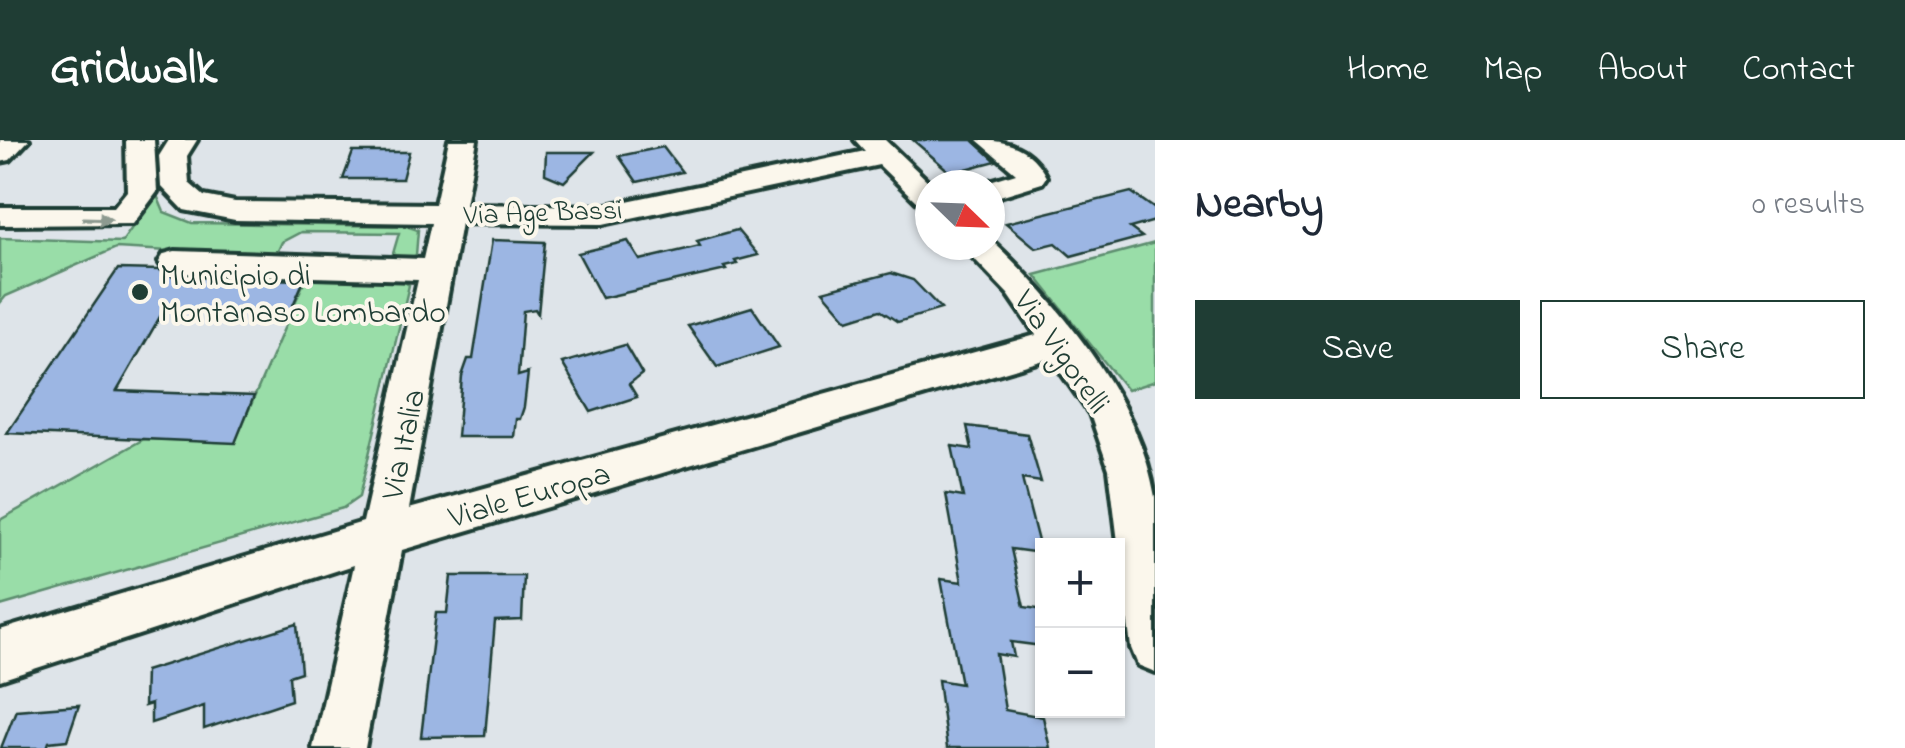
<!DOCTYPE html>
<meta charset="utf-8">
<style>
:root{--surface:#fff;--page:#f2f2f3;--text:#1f2937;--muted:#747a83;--line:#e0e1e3;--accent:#1f3d34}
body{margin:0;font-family:"Indie Flower",sans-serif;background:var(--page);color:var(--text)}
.controls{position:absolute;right:30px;bottom:30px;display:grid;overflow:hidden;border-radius:0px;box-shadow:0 2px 8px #0004}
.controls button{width:90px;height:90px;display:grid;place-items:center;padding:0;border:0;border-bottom:2px solid var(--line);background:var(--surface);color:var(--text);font:50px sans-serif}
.compass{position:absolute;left:915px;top:30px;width:90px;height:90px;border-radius:50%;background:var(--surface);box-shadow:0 2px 8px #0004;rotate:113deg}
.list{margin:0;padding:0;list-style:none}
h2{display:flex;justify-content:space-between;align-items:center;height:130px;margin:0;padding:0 40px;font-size:42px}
h2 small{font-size:32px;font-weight:400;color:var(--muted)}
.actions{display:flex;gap:20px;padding:30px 40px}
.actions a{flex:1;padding:22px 0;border:2px solid var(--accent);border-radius:0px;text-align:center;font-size:35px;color:var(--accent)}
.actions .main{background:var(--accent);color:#fff}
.map{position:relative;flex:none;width:1155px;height:608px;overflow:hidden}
header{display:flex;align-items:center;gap:60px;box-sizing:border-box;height:140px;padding:0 50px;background:var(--accent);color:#fff}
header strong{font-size:48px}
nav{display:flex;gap:55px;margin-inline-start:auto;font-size:35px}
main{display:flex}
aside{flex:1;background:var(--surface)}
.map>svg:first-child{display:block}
.green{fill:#99dda8;stroke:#5c8d6e;stroke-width:2.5}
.building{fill:#9cb6e3;stroke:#1f3d34;stroke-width:2.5}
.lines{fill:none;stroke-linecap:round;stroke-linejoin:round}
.minor-casing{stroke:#1f3d34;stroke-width:8}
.minor{fill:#fbf7ec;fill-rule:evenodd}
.oneway{fill:#8d9a90}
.poi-dot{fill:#1f3d34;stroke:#fbf7ec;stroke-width:4}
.labels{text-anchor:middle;stroke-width:8;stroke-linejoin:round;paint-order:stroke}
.far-street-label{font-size:28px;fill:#1f3d34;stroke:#fbf7ec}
.poi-label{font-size:32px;fill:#1f3d34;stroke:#fbf7ec;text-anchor:start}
.street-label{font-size:32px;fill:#1f3d34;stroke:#fbf7ec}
</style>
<header>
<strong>Gridwalk</strong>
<nav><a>Home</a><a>Map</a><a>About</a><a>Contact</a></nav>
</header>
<main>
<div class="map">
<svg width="1155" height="608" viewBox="0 0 1155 608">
<rect width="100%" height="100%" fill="#dee4e9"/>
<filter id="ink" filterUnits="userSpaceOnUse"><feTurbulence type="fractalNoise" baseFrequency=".01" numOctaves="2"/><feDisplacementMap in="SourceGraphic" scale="20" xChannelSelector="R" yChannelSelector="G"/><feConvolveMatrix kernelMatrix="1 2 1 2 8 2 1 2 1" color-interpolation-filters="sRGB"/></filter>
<g filter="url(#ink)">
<!-- green -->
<g class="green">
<polygon points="156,53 164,72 192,83 406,86 418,90 416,115 404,121 392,117 399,93 301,92 282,102 275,117 116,108 6,156 0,163 0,98 122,102"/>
<polygon points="1155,103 1155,241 1127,250 1035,135"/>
<polygon points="307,135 399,138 409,145 359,357 343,368 0,466 0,380 144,299 235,302"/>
</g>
<!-- building -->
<g class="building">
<polygon points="913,0 973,0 996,21 951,33"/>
<polygon points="663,7 682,32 637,42 619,16"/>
<polygon points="353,12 409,12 402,39 343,39"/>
<polygon points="546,12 594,12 564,42 545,34"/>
<polygon points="1131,52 1155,69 1155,81 1130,88 1142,97 1071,116 1056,103 1036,108 1006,83"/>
<polygon points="737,90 758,115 735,121 737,124 724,127 726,130 602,158 578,113 628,101 640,120 700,106 697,101"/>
<polygon points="492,100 545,102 538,174 535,169 523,171 518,236 528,233 524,267 520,279 516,279 514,297 457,297 462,236 468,219 473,219"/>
<polygon points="118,129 160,130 175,137 304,140 290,172 165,168 117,251 254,256 235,303 7,293"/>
<polygon points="891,133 913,140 941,169 898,182 880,170 848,180 823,151"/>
<polygon points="752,167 779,207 717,227 688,186"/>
<polygon points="625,205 642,234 629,244 637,257 591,272 562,223"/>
<polygon points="967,286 1027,294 1041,342 1022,339 1041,413 1011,409 1024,467 1038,469 1042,506 1011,502 1014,517 996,514 1005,570 1043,577 1050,608 947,608 938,540 961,544 941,439 962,442 946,354 963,357 952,306 972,309"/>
<polygon points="451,436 524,436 522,480 495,481 485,596 421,597 436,473 447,473"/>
<polygon points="297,484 301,532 289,536 291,560 204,589 204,566 151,583 151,564 144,566 145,531"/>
<polygon points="79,565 67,600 49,602 47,608 1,608 16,570"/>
</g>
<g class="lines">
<!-- minor casing -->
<g class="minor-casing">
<g id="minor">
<polygon points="0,0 29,0 10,20 0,22"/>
<polygon points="126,0 154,0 157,52 133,84 0,85 0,67 114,67 127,51"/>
<path d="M169,0H197L187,16L189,43L204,56L235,62L435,64L449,0H477L465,64L603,66L865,11L855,0H885L932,45L930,68L920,65L879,25L603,84L461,83L409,369L1036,195L1008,154L961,105H990V99C1060,164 1140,261 1155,357V532L1138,525L1131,508L1109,329L1090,274L1051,218L402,410L365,608H313L354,425L0,540V490L363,382L418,140L175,133L164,130L159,122L164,114L175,111L423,119L431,83L235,80L184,70L161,46L159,16Z"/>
<path d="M977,0C1008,0 1031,8 1046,37L1042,43L990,59V45L980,44L1016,33Z"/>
</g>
</g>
<!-- minor -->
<use href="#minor" class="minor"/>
</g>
<!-- one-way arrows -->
<defs><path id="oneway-solid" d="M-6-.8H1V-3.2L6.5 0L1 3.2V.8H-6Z" transform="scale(2.5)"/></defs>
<use class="oneway" href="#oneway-solid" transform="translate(97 79) rotate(2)"/>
</g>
<!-- markers -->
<circle class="poi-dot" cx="140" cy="152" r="10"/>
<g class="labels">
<!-- far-street labels -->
<g class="far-street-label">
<text transform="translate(543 71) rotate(-2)" y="10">Via Age Bassi</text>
</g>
<!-- poi labels -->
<g class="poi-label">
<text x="160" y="145">Municipio di<tspan x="160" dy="37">Montanaso Lombardo</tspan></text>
</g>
<!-- street labels -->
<g class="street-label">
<text transform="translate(1063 211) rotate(55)" y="11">Via Vigorelli</text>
<text transform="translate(402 304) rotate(-78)" y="11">Via Italia</text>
<text transform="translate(529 354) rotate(-16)" y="11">Viale Europa</text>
</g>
</g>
</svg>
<div class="controls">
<button>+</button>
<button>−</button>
</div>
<svg class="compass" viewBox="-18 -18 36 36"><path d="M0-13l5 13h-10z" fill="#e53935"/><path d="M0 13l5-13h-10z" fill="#747a83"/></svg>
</div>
<aside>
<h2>Nearby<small>0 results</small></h2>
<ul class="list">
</ul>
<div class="actions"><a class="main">Save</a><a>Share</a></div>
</aside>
</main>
